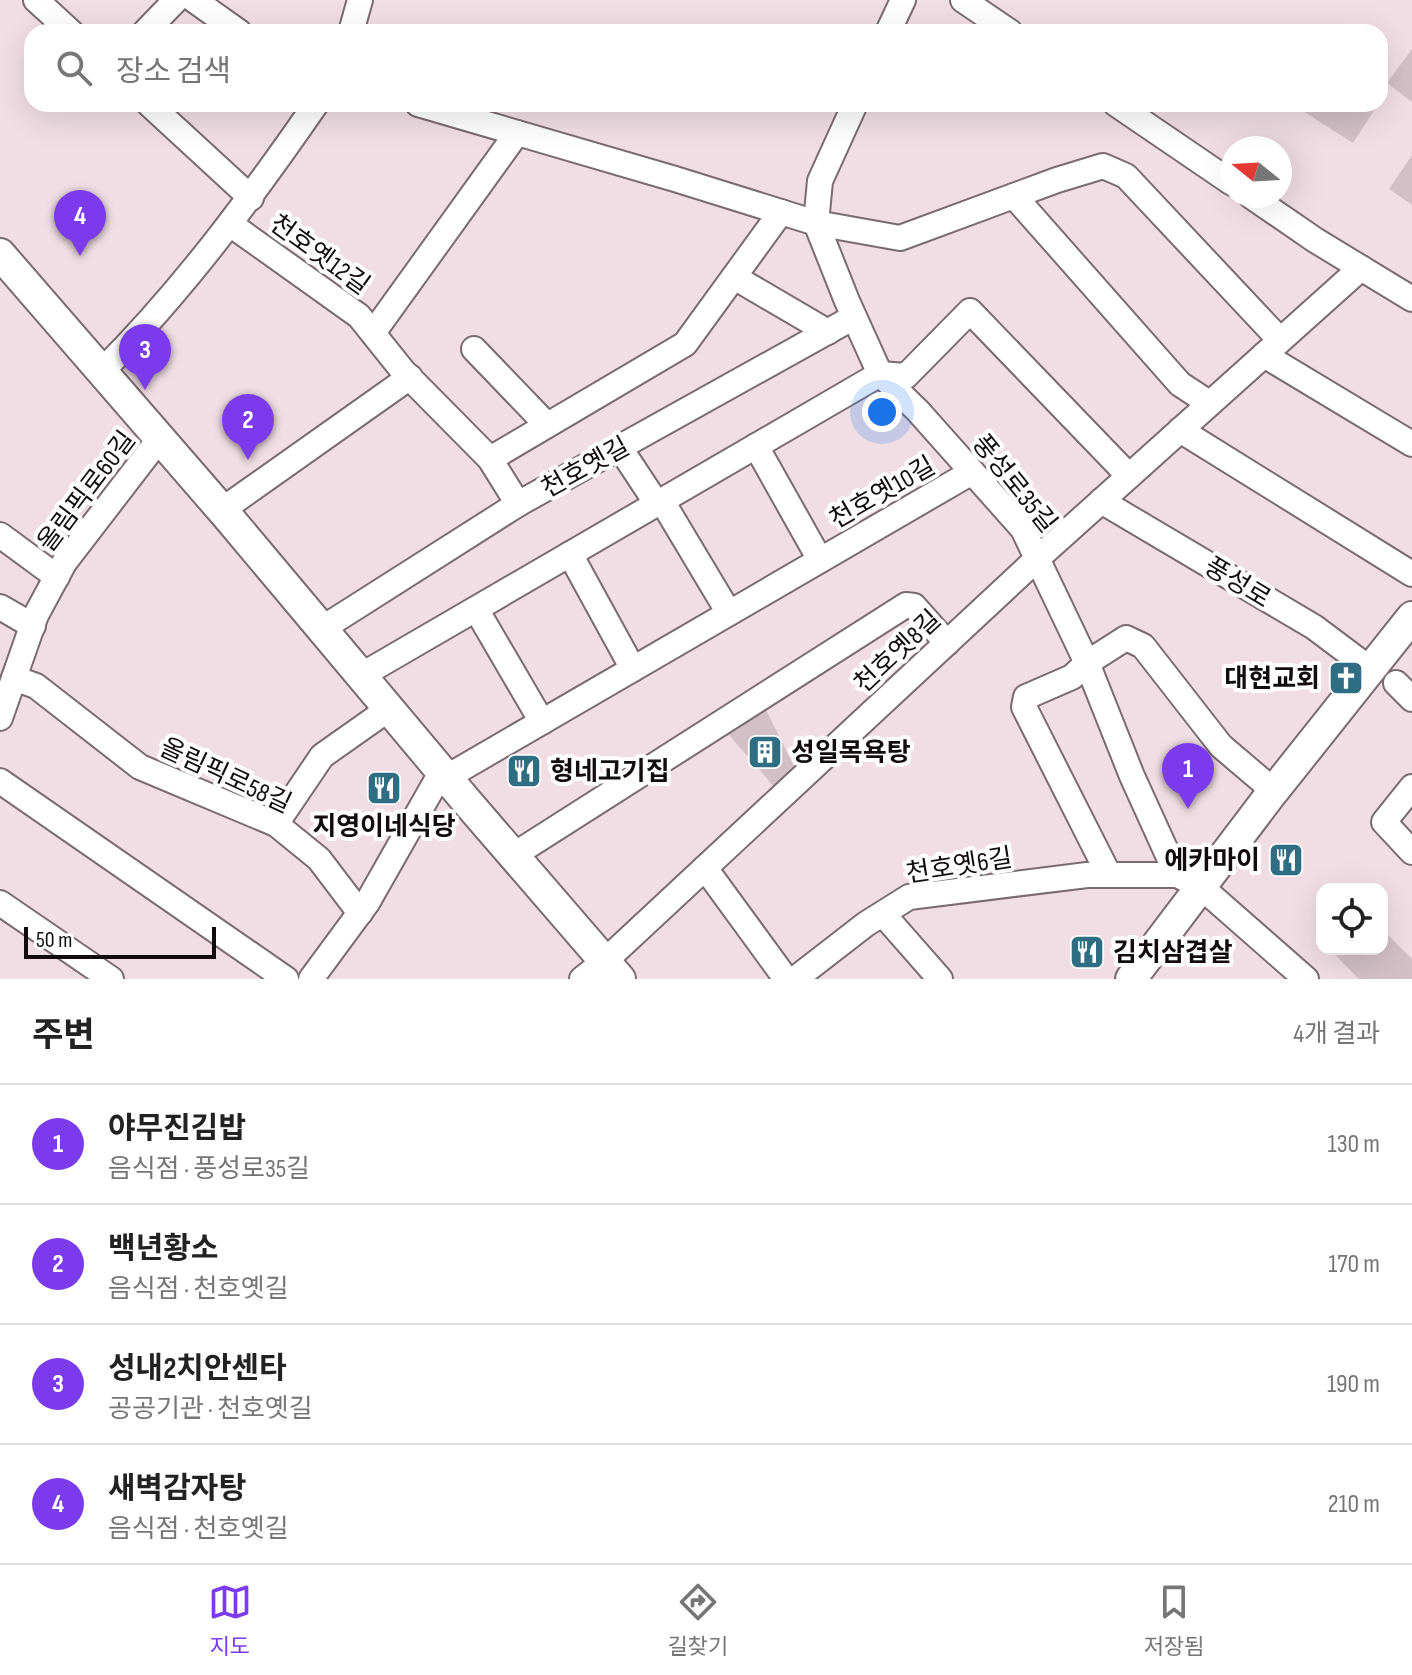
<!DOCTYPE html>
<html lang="ko">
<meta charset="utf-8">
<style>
:root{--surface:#fff;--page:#f2f2f2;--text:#222;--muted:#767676;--line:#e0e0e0;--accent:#7c3aed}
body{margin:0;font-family:"Sofia Sans Condensed","Noto Sans KR",sans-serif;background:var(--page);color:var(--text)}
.controls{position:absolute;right:24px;bottom:24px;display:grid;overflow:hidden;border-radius:16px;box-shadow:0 8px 32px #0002}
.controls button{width:72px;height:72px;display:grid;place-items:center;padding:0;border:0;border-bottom:2px solid var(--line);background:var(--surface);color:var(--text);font:40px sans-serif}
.compass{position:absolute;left:1220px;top:136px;width:72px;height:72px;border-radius:50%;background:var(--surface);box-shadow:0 8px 32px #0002;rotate:288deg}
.scale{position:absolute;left:24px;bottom:20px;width:192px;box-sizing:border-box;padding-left:8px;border:4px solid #120c0e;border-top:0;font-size:22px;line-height:28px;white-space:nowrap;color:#120c0e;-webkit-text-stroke:6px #fff;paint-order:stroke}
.you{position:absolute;left:882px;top:412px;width:28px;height:28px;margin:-20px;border:6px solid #fff;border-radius:50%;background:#1a73e8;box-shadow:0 0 0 12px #1a73e833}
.badge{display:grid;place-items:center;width:52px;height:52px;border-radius:50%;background:var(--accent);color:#fff;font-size:26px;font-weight:700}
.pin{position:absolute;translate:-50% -66px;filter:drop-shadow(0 2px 4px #0008)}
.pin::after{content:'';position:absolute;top:42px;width:28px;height:24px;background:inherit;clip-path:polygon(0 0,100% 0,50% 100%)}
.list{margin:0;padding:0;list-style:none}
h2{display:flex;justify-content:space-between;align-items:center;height:104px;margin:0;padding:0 32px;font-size:34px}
h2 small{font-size:26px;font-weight:400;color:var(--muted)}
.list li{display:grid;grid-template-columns:52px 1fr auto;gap:24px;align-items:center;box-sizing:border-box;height:120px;padding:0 32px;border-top:2px solid var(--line)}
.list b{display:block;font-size:30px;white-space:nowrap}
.list p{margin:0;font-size:26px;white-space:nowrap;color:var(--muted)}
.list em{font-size:26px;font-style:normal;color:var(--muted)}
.icon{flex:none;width:44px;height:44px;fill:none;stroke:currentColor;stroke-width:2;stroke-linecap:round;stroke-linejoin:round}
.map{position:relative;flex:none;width:1412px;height:979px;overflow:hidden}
.search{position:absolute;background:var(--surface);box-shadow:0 8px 32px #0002;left:24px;right:24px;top:24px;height:88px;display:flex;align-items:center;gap:20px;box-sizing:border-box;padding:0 28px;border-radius:24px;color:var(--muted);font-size:30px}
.sheet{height:584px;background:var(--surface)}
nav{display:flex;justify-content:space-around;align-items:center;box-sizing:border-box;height:112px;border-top:2px solid var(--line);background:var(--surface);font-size:22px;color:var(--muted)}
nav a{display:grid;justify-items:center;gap:4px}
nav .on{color:var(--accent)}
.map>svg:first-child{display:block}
.building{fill:#d2c0c6}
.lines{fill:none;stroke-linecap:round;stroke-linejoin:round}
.minor-casing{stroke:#7a6b70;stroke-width:28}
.tertiary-casing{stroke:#7a6b70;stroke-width:34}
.minor{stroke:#fff;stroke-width:24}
.tertiary{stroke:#fff;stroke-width:30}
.labels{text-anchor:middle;stroke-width:8;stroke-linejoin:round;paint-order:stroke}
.street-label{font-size:26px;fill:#120c0e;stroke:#fff}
.poi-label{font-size:26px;font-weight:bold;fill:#120c0e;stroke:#fff;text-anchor:start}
</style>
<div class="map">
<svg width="1412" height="979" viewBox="0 0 1412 979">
<rect width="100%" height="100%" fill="#f1dee5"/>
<!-- building -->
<g class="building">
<polygon points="1412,49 1412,102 1387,83"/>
<polygon points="1292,104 1373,104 1377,106 1353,143"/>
<polygon points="1412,155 1412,205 1389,189"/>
<polygon points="766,710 795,768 775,788 729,735"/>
<polygon points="1382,929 1412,959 1412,979 1359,979 1329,949 1382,949"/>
</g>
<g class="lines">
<!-- minor casing -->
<g class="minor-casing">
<g id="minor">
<polyline points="36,0 71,32"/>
<polyline points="194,0 239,32"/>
<polyline points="963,0 1010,32"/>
<polyline points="145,32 176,0"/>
<polyline points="351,32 360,0"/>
<polyline points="888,32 903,0"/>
<polyline points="149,104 251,198"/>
<polyline points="418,104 675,179 816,223 900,238 1057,180 1103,166 1126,176 1280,340"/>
<polyline points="855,104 820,181 816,223 847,301 880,374 918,411 1023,529 1087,663 1132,776 1177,875"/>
<polyline points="1116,104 1232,183"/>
<polyline points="1014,196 1180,384 1209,403"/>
<polyline points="1251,196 1315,240 1412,299"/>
<polyline points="230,224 359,316 403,371 490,459 518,504"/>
<polyline points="734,277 828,332"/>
<polyline points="373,333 517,133"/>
<polyline points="474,349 547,425"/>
<polyline points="1264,355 1412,444"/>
<path d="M102,371C183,290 251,198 316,104"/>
<polyline points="1180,430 1412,574"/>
<polyline points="756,446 820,560"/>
<polyline points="620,448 657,504"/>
<polyline points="490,459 685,344 781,212"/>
<polyline points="662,501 729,613"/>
<polyline points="1101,501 1314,627 1370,669"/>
<polyline points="222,510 410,377"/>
<polyline points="0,535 57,577"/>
<polyline points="570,554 633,669"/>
<polyline points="0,607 33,626"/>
<polyline points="476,609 542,722"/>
<polyline points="323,628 518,504 854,317"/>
<polyline points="362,675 880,374 906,376 970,311 1129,476"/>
<polyline points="14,678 36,686 140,767 276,824 319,859 360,913"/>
<polyline points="1396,683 1412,699"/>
<polyline points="0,718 36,615 64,563 160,438"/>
<polyline points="447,777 972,472"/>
<polyline points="0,781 286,979"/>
<polyline points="1412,787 1384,822 1412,852"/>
<polyline points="276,824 322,756 390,708"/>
<polyline points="514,855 906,605 914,606 947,643"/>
<polyline points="705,868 786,979"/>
<polyline points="1109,875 1024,707 1026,697 1072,677 1087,663 1126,638 1143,646 1221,746 1274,791"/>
<polyline points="0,903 111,979"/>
<polyline points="883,914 940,979"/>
<polyline points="311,979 367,903 442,771"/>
<polyline points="582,979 605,961 1039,557 1361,268"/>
<polyline points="795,979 866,924 909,897 1087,875 1177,875 1200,886 1306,979"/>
</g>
</g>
<!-- tertiary casing -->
<g class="tertiary-casing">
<g id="tertiary">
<polyline points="0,254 228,517 468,803 620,979"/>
<polyline points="1131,979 1268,798 1412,617"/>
</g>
</g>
<!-- minor -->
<use href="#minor" class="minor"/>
<!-- tertiary -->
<use href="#tertiary" class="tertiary"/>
</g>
<!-- icons -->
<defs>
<g id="church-square" transform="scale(1.8)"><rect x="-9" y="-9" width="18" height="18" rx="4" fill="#2f6d83" stroke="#fff"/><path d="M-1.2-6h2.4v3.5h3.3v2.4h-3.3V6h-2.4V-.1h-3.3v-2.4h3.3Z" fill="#fff"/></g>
<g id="building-square" transform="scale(1.8)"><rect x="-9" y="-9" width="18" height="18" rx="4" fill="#2f6d83" stroke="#fff"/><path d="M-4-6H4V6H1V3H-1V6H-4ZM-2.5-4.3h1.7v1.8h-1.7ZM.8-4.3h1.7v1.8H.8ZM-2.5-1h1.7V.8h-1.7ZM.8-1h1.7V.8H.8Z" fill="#fff"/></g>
<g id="restaurant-square" transform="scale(1.8)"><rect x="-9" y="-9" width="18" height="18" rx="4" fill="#2f6d83" stroke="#fff"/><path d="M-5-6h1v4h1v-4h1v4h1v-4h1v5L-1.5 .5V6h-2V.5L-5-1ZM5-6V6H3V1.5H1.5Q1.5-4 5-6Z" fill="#fff"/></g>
</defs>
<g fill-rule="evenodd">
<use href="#church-square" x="1346" y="678"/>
<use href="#building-square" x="765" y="752"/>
<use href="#restaurant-square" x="524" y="771"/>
<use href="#restaurant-square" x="384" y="788"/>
<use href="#restaurant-square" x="1286" y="860"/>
<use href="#restaurant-square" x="1087" y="952"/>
</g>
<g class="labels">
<!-- street labels -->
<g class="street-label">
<text transform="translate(320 254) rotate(36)" y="9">천호옛12길</text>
<text transform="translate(585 467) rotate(-29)" y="9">천호옛길</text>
<text transform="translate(1015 483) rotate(51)" y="9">풍성로35길</text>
<text transform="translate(86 491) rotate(-53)" y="9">올림픽로60길</text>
<text transform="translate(882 492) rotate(-30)" y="9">천호옛10길</text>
<text transform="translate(1238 582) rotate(31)" y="9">풍성로</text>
<text transform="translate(897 651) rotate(-43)" y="9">천호옛8길</text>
<text transform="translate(226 775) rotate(25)" y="9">올림픽로58길</text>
<text transform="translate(959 865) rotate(-9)" y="9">천호옛6길</text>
</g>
<!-- poi labels -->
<g class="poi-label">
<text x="1320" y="687" text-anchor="end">대현교회</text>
<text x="791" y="761">성일목욕탕</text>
<text x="550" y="780">형네고기집</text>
<text x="384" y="835" text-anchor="middle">지영이네식당</text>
<text x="1260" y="869" text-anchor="end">에카마이</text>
<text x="1113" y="961">김치삼겹살</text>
</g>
</g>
</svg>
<div class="controls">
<button><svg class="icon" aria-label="locate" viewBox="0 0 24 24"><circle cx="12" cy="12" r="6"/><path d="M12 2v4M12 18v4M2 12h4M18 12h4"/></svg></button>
</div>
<svg class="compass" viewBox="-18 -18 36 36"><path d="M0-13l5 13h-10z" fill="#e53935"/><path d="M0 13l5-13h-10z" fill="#767676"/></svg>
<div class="scale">50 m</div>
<div class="you"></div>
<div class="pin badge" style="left:1188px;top:809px">1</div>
<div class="pin badge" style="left:248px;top:460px">2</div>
<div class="pin badge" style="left:145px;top:390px">3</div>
<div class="pin badge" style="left:80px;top:256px">4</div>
<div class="search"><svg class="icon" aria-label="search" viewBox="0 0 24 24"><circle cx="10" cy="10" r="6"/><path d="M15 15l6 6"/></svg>장소 검색</div>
</div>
<section class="sheet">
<h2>주변<small>4개 결과</small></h2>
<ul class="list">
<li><span class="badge">1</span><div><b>야무진김밥</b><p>음식점 · 풍성로35길</p></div><em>130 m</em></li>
<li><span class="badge">2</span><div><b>백년황소</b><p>음식점 · 천호옛길</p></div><em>170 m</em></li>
<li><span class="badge">3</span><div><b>성내2치안센타</b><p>공공기관 · 천호옛길</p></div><em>190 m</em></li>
<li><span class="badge">4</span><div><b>새벽감자탕</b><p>음식점 · 천호옛길</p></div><em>210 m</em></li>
</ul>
</section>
<nav>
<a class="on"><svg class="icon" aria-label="map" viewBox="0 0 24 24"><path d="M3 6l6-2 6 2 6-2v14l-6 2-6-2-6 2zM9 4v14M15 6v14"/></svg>지도</a>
<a><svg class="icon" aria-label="directions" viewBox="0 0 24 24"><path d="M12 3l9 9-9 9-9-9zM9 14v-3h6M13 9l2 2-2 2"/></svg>길찾기</a>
<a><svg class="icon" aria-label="saved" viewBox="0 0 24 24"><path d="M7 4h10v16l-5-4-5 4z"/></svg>저장됨</a>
</nav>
